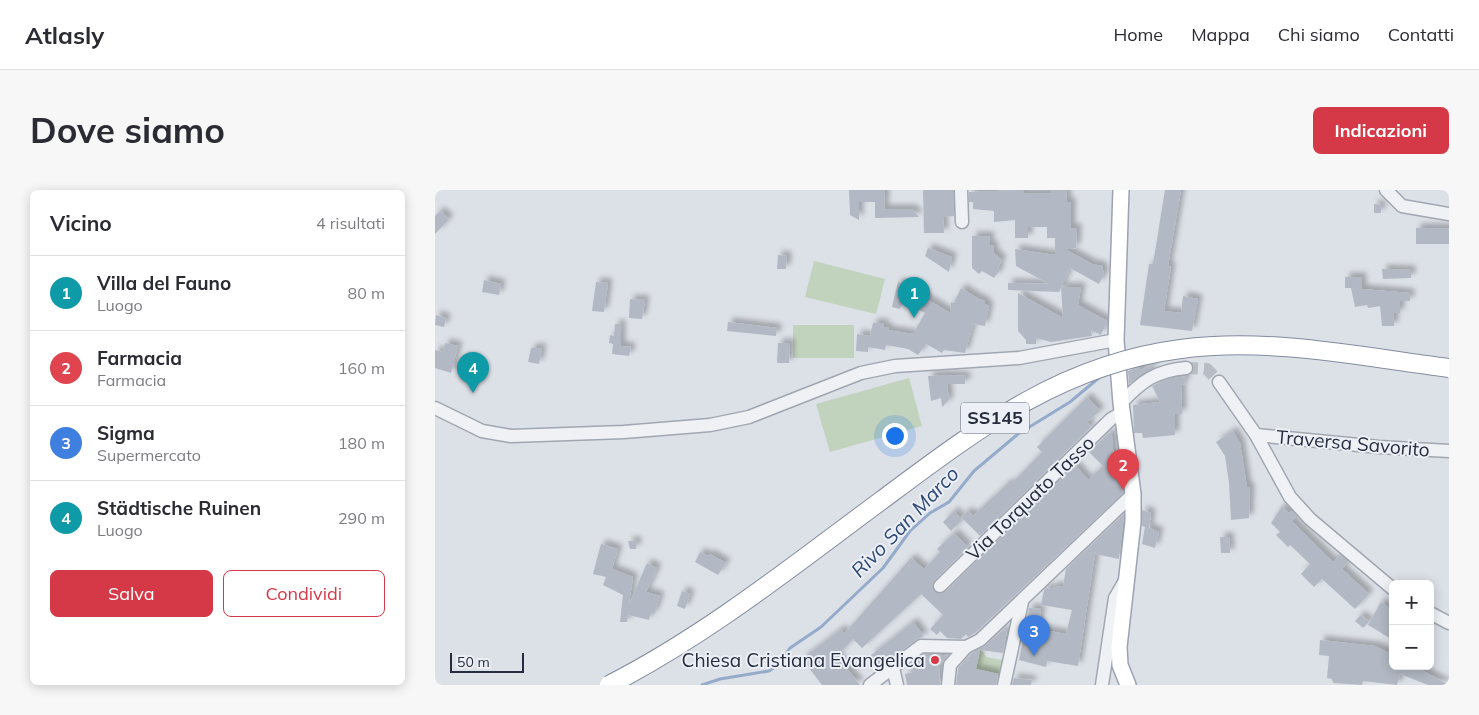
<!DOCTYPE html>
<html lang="it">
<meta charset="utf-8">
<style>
:root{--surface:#fff;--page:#f7f7f7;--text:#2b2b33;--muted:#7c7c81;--line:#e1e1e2;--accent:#d53947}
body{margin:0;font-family:Mulish,sans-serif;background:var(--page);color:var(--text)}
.controls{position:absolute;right:15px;bottom:15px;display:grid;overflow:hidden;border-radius:8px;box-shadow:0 2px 12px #0003}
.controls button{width:45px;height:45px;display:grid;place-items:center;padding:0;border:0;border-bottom:1px solid var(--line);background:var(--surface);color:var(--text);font:25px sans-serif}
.scale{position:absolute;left:15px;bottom:12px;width:74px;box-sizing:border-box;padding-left:5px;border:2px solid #252d3e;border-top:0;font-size:14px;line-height:18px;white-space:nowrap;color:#252d3e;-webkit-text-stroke:4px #eceff5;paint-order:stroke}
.you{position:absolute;left:459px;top:245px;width:18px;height:18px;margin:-12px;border:4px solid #fff;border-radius:50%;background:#1a73e8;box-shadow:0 0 0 8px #1a73e833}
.badge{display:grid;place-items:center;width:32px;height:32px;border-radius:50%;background:var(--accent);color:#fff;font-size:16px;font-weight:700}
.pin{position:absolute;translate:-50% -41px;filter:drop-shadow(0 1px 2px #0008)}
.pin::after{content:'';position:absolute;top:26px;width:18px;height:15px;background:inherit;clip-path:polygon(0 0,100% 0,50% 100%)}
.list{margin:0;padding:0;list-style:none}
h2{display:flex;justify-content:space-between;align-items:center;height:65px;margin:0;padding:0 20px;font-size:21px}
h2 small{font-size:16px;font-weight:400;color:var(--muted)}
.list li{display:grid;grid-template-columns:32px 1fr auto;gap:15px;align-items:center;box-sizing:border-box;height:75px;padding:0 20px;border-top:1px solid var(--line)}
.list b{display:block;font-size:19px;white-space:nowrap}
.list p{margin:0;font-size:16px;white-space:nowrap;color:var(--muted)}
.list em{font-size:16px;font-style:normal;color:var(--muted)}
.actions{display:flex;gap:10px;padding:15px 20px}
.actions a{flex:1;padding:11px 0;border:1px solid var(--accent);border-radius:8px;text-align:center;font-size:18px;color:var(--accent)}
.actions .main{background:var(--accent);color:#fff}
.map{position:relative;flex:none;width:1014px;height:495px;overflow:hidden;border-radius:8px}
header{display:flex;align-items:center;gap:30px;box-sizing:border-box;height:70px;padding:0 25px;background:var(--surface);border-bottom:1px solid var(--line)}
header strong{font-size:24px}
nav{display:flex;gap:28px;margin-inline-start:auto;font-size:18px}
.intro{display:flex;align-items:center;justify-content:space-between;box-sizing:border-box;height:120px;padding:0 30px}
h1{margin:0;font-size:35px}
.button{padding:12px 22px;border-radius:8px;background:var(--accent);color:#fff;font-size:18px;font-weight:700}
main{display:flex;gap:30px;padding:0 30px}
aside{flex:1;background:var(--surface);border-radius:8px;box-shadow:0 2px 12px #0003}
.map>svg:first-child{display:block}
.green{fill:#c1d2bd}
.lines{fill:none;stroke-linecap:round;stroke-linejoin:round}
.stream{stroke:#95abca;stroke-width:3}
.building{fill:#b3b9c4;filter:url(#shadow)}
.minor-tunnel{stroke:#b7bcc5;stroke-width:12;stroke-dasharray:12 6;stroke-linecap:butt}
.minor-casing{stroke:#a1a7b1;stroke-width:15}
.major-casing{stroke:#9ba3b4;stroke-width:18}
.minor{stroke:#eff1f5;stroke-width:12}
.major{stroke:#fff;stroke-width:15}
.highway-bridge-casing{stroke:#838c9f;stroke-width:20;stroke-linecap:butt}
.highway-bridge{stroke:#fff;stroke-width:18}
.poi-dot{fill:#d53947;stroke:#eceff5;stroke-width:2}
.labels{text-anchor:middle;stroke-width:4;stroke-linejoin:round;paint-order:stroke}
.shield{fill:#eceff5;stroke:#616775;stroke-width:1}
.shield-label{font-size:18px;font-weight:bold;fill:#252d3e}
.street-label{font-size:19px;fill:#252d3e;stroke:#eceff5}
.poi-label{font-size:19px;fill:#252d3e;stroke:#eceff5;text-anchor:end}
.water-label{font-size:20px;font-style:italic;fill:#2d4974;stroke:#eceff5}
</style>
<header>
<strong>Atlasly</strong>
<nav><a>Home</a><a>Mappa</a><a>Chi siamo</a><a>Contatti</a></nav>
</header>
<div class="intro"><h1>Dove siamo</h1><a class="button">Indicazioni</a></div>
<main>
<aside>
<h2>Vicino<small>4 risultati</small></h2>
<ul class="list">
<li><span class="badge" style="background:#0f9aa8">1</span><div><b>Villa del Fauno</b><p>Luogo</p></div><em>80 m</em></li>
<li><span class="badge" style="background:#e0444e">2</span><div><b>Farmacia</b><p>Farmacia</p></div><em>160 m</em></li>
<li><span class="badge" style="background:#3f7fe0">3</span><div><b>Sigma</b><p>Supermercato</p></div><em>180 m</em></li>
<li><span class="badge" style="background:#0f9aa8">4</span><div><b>Städtische Ruinen</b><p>Luogo</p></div><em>290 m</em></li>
</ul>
<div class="actions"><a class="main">Salva</a><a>Condividi</a></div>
</aside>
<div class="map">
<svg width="1014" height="495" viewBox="0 0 1014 495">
<defs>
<filter id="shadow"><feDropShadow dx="4.5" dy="-4.5" stdDeviation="2.5" flood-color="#0004"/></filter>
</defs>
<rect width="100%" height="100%" fill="#dce0e7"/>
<!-- green -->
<g class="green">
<polygon points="379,71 450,89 441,124 370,107"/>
<rect x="358" y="135" width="61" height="33"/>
<polygon points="474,188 487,236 395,262 381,214"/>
<polygon points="545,457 551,467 572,471 569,485 547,480 538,495"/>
</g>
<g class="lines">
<!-- stream -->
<polyline class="stream" points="267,495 285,489 334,481 343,475 355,458 386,437 448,378 475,341 495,323 514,312 539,281 583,244 635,212 665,187"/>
</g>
<!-- building -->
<g class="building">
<polygon points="414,0 450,0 449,19 477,19 484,27 440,28 440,12 424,12 424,30 415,25"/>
<polygon points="488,0 518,0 519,26 508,27 509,43 489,43"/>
<polygon points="589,0 589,3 616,3 616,0 631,0 632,12 636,12 636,38 642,38 641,58 630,59 657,74 667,76 669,84 664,94 635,78 624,102 573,100 573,93 614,94 581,76 580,59 620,65 620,48 612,48 612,37 593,37 593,48 580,48 580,30 559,32 559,21 538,19 538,12 534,12 534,2"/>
<polygon points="730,0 746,0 733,76 736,77 729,121 746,123 748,106 763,109 757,141 705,135 714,74 718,74"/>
<polygon points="939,14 946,15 946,23 939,23"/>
<polygon points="5,21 14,29 0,44 0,26"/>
<rect x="981" y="38" width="33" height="16"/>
<polygon points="537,46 555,46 554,55 558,55 559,63 567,70 563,78 565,80 559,88 547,81 544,84 537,78"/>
<polygon points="493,58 517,67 514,82 490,66"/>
<polygon points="343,65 352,66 351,79 342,79"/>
<polygon points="947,79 976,80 976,88 948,89"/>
<polygon points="910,87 927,87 927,99 975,103 975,111 965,111 965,123 959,123 959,136 947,136 945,116 933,118 932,115 920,117 916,98 910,98"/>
<polygon points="49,90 66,94 64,105 47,102"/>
<polygon points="161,92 173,93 169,122 157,121"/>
<polygon points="463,92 515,123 516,112 519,113 526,98 544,109 550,111 550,114 554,116 550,136 538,134 530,163 509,160 507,163 491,154 483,165 473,159 451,155 450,160 433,157 433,162 421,161 422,144 435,146 438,133 449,133 448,137 454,138 453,140 478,144 490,123 468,112 465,119 457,117"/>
<polygon points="626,97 646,97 643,115 672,131 666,145 656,140 657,146 616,152 601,148 601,154 591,154 591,150 583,141 583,103 628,128"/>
<polygon points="195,109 210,110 207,129 194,128"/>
<polygon points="1,125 11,128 9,137 0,135"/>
<polygon points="293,132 342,138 341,146 292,141"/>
<polygon points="180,134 186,134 186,156 196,157 194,166 177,164 178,154 174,153 175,145 179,146"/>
<polygon points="10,153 23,156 16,183 0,178 0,160 8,162"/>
<polygon points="343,153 355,153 354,173 342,173"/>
<polygon points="96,158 107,158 104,174 93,172"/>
<polygon points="718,175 720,177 694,194 693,181 705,177 705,180"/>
<polygon points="508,185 531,186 530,194 512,194 514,210 507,217 506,208 496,211 493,186"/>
<polygon points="751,186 749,195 746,194 747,224 740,224 740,245 708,248 707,243 699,243 698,215 725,212 717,196 733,189"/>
<polygon points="652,207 665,221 652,232 656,237 545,346 526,327 533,321 538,326 573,293 575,295 607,262 602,257"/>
<polygon points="798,241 805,253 812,297 815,297 814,328 796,330 794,293 790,266 781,252"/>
<polygon points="675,242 678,249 678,259 688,303 540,443 533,447 531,444 526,449 512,448 505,441 502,445 495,439 508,425 486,404 427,458 418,449 402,466 425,495 387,495 367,469 406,439 409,444 476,368 489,379 505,362 502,359 519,343 533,357 497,393 500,402 503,404 510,402 640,275 653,290 668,276 654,262"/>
<polygon points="847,316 854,323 857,321 862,326 857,331 898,372 906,365 913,372 907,379 934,404 920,419 887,389 879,397 866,384 875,374 855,355 853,357 841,345 845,342 836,333"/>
<polygon points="707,320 716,323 714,338 724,342 720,358 707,354 710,337 707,336"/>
<polygon points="519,321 527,330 516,341 508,332"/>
<polygon points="689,324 684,369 660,364 643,476 612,471 611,477 584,470 594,418 606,419 603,439 631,444 637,420 606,415 609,400 611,398 618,399 618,396 628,397 631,379"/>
<polygon points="785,347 794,347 795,363 786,363"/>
<polygon points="193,351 202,351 201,359 195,359"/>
<polygon points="166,354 183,359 177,379 198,387 194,414 212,373 222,378 211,402 225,406 219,424 216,423 214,430 193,425 192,432 185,432 188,405 168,395 171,387 158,384"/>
<polygon points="265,362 273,366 275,364 291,373 283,385 260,372"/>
<polygon points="247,401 255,404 250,419 242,416"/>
<polygon points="946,412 958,421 958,450 933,435"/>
<polygon points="926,425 934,432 928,438 920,431"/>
<polygon points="478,432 489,446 481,450 446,477 435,466"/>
<polygon points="568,440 572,441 568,463 545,460 541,479 563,484 561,495 521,495 523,478 530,470 535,471 532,468 536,464 550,456"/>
<polygon points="885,450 940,456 958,465 958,476 979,476 1014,495 993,495 965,484 962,495 928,491 927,495 898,493 897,489 892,488 894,466 884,465"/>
<polygon points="501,464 512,466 504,476 505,495 472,495 470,484 479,482 477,476 484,475 483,469"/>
<polygon points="579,488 597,490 596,495 577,495"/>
</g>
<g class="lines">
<!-- minor-tunnel -->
<polyline class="minor-tunnel" points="751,178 772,179 784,192"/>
<!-- minor casing -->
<g class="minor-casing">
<g id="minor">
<polyline points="526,0 527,32"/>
<polyline points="951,0 967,16 1014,24"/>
<polyline points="784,192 821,245 855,307 875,329 958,399"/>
<path d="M686,213C707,191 720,181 751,178"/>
<polyline points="0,218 47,241 76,246 189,242 275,235 314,227 426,183 460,176 584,168 681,150"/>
<polyline points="821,245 944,257 1014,261"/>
<polyline points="505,396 676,229 687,223"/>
<polyline points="995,423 1014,433"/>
<polyline points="458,478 462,495"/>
<polyline points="435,495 486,456 531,457 545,450 698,304"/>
<polyline points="513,495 515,475 531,457"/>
<polyline points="569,495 587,412"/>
<polyline points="667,495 680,408 691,389"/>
</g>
</g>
<!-- major casing -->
<g class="major-casing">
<polyline id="major" points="686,0 681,150 686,213 698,304 698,332 684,457 685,475 693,495"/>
</g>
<!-- minor -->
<use href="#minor" class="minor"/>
<!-- major -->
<use href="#major" class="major"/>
<!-- highway-bridge casing -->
<g class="highway-bridge-casing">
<path id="highway-bridge" d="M174,495C272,445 359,375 447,310C541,240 626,174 746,159C835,147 927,167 1014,178"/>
</g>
<!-- highway-bridge -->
<use href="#highway-bridge" class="highway-bridge"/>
</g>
<!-- markers -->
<circle class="poi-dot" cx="500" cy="470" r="5"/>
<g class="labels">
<!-- shield labels -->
<rect class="shield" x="526" y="212.5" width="68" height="31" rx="4"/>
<g class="shield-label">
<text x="560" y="234">SS145</text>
</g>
<!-- street labels -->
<g class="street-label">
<text transform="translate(918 253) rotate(5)" y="7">Traversa Savorito</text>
<text transform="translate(595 308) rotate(-44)" y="7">Via Torquato Tasso</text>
</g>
<!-- poi labels -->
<g class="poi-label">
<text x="490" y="477">Chiesa Cristiana Evangelica</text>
</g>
<!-- water labels -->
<g class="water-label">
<text transform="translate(470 332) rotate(-46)" y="7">Rivo San Marco</text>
</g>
</g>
</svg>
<div class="controls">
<button>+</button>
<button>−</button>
</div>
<div class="scale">50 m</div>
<div class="you"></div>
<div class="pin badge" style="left:479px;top:128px;background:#0f9aa8">1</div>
<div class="pin badge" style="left:688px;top:300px;background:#e0444e">2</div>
<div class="pin badge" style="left:599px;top:466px;background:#3f7fe0">3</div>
<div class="pin badge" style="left:38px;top:203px;background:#0f9aa8">4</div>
</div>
</main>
